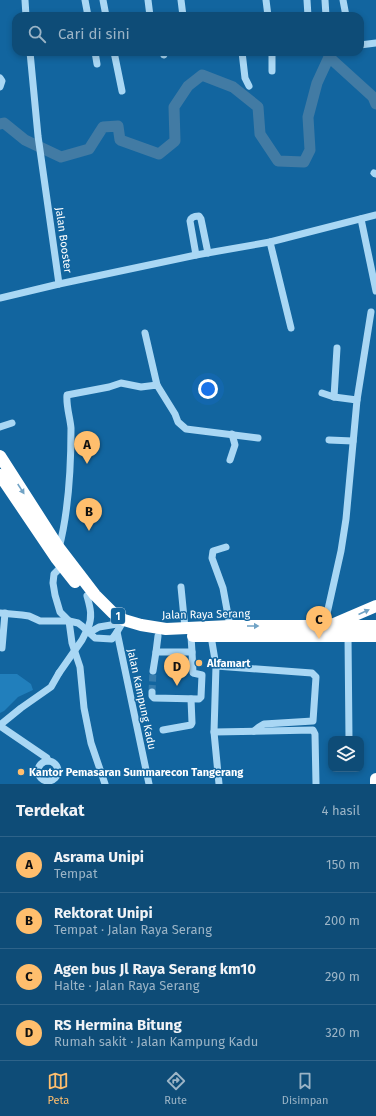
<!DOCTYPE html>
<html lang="id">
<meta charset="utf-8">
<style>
:root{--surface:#0e4c77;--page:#1c567f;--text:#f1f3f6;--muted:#9bb4c6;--line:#2e6389;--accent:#ffbe6d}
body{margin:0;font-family:"Fira Sans",sans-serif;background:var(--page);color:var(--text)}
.controls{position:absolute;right:12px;bottom:12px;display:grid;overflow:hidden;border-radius:8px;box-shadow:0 2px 6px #0003}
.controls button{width:36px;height:36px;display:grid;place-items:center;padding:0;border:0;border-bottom:1px solid var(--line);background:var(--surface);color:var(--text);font:20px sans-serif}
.you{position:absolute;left:208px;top:389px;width:14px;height:14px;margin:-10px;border:3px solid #fff;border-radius:50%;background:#1a73e8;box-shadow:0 0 0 6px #1a73e833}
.badge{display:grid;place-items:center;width:26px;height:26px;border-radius:50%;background:var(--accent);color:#111;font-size:13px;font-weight:700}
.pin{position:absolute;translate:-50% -33px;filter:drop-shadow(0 1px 2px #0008)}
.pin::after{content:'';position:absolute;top:21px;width:14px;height:12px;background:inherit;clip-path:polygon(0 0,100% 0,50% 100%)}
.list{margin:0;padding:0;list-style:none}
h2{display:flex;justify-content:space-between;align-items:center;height:52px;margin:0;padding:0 16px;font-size:17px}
h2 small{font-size:13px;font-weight:400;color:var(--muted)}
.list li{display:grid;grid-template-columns:26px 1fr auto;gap:12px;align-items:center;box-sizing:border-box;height:56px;padding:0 16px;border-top:1px solid var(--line)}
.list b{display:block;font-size:15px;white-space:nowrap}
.list p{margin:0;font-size:13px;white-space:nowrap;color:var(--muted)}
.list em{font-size:13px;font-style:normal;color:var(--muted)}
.icon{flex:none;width:22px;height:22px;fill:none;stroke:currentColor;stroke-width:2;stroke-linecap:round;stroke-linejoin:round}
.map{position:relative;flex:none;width:376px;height:784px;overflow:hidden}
.search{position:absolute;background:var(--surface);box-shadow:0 2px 6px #0003;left:12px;right:12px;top:12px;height:44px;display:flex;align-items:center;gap:10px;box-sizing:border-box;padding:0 14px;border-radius:12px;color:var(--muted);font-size:15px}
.sheet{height:276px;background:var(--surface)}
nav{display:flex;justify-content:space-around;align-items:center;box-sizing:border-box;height:56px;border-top:1px solid var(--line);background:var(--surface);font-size:11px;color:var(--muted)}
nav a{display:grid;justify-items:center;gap:2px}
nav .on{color:var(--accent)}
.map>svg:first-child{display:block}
.green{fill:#217fbc}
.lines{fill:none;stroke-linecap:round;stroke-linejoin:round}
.river{stroke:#427ba4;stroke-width:11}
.minor-tunnel{stroke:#367cad;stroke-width:7;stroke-dasharray:7 3.5;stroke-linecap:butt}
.minor{stroke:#a9d7f4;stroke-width:7}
.highway{stroke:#fff;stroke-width:12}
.minor-bridge{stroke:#a9d7f4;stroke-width:7}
.oneway{fill:#71a3c5}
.poi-dot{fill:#ffbe6d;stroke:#12659f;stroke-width:1.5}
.labels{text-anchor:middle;stroke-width:3;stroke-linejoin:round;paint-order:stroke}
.shield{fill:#12659f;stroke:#b8d1e2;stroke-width:1}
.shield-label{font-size:10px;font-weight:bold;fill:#fff}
.street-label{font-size:11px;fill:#fff;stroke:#12659f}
.poi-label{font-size:11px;font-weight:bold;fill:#fff;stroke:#12659f;text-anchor:start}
</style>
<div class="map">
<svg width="376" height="784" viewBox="0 0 376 784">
<rect width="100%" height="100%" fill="#12659f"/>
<!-- green -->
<polygon class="green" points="0,674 17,674 31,684 33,690 18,697 4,711 0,713"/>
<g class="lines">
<!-- river -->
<polyline class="river" points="0,124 4,123 25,140 61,157 89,149 103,127 118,126 120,140 159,154 175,141 174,107 188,86 202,75 233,87 258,107 260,134 278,161 304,162 310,150 308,117 317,83 329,57 373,97 376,104"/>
<!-- minor-tunnel -->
<polyline class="minor-tunnel" points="152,692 153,671"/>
<!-- minor -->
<g class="minor">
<polyline points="25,0 26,16"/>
<polyline points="85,0 88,16"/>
<polyline points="103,0 106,16"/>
<polyline points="148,0 150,16"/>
<polyline points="181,0 183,16"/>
<polyline points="266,0 268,16"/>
<polyline points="307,0 308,16"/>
<polyline points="325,0 326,16"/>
<polyline points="343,0 346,16"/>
<polyline points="360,45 376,43"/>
<polyline points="95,52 97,64"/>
<polyline points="114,52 122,91"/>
<polyline points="242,52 245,78 249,86"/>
<polyline points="272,52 272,71"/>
<polyline points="164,55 165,52"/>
<polyline points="0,78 2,81 0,87"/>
<polyline points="374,173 376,174"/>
<polyline points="361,219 376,291"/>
<polyline points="270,242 291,328"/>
<path d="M196,255L190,221C191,217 195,216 199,216L201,219L208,253"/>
<polyline points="59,284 196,255 270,242 376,215"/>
<polyline points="0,298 59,284 38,136 30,52"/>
<polyline points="145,333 157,385"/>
<polyline points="322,393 334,397 357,400"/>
<polyline points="334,397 337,348"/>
<polyline points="0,427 12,423"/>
<polyline points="329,440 353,441"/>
<polyline points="230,460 235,445 232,434"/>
<polyline points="226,547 213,551 212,558 223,588 230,626"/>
<path d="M59,548C69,510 71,468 71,428C70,417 66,406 67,395L109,387L121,383L141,387L157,385L175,414L178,422L186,429L258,438"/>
<polyline points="62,566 54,574 53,583 55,595 60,612 69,621 72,643 80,667 84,708 91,743 105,784"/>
<polyline points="181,587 185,628"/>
<path d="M87,596C90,607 93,616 88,628"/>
<polyline points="0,613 22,615 29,616 40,621 69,621 78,623 82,626 95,638 112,639 117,632"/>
<polyline points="124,620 117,632 149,784"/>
<polyline points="324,627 341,551 346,519 357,400 371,312"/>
<polyline points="92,631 99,627 117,624"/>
<polyline points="158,636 156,652 192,652 191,636"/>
<polyline points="211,636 216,666 214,732 219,784"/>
<polyline points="348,636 349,739"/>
<polyline points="2,648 5,613"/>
<polyline points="216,666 312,673 316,677 313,721 264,724 259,727 254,731"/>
<polyline points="153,671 156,652"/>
<polyline points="152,692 152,696 154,698 199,699 201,697 202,675 193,673 192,652"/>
<polyline points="0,725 21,708 51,687 59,673"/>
<polyline points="0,726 47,758 48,761"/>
<polyline points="163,730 191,725 192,723 191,699"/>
<polyline points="214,732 313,730 315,734 316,784"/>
<circle cx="48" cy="771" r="10"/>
</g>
<!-- highway -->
<g class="highway">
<polyline points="0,456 59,548 95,595 113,613 124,620 141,625 166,629 230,626 376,626"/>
<polyline points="0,475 56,558 75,582"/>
<polyline points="334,624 376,606"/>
<polyline points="193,636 376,636"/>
<polyline points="376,784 376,779"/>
</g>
<!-- minor-bridge -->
<polyline class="minor-bridge" points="59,673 82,640 88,628"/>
</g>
<!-- one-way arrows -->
<defs><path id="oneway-solid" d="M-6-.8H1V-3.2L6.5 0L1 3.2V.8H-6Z"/></defs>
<g class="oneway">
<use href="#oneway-solid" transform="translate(21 489) rotate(57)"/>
<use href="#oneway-solid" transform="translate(364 612) rotate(-24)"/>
<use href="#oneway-solid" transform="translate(253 626)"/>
</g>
<!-- markers -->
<g class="poi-dot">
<circle cx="199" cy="663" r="4"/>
<circle cx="21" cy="772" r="4"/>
</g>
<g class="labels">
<!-- shield labels -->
<rect class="shield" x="111" y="608" width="14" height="16" rx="3"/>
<g class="shield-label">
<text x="118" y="620">1</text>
</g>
<!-- street labels -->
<g class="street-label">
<text transform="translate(64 240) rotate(82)" y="4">Jalan Booster</text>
<text transform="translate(206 614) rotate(-1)" y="4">Jalan Raya Serang</text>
<text transform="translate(142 699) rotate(78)" y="4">Jalan Kampung Kadu</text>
</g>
<!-- poi labels -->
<g class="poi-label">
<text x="207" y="667">Alfamart</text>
<text x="29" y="776">Kantor Pemasaran Summarecon Tangerang</text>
</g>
</g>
</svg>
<div class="controls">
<button><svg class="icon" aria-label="layers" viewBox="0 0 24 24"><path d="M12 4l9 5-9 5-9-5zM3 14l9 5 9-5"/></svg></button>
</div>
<div class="you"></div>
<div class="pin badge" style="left:87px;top:464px">A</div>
<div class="pin badge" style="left:89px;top:531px">B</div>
<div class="pin badge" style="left:319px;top:639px">C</div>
<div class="pin badge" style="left:177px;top:686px">D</div>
<div class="search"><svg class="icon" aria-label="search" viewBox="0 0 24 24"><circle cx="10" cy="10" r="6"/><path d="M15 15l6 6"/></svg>Cari di sini</div>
</div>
<section class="sheet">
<h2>Terdekat<small>4 hasil</small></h2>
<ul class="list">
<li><span class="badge">A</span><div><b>Asrama Unipi</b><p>Tempat</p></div><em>150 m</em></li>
<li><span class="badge">B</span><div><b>Rektorat Unipi</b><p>Tempat · Jalan Raya Serang</p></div><em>200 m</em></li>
<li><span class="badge">C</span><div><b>Agen bus Jl Raya Serang km10</b><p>Halte · Jalan Raya Serang</p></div><em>290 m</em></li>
<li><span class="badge">D</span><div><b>RS Hermina Bitung</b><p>Rumah sakit · Jalan Kampung Kadu</p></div><em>320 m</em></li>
</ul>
</section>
<nav>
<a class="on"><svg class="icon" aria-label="map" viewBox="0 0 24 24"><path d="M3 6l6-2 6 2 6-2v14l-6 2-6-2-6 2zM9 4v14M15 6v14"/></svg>Peta</a>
<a><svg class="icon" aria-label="directions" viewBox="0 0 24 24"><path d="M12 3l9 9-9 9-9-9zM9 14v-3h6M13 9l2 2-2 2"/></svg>Rute</a>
<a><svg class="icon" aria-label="saved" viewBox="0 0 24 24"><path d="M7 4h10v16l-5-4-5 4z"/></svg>Disimpan</a>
</nav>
